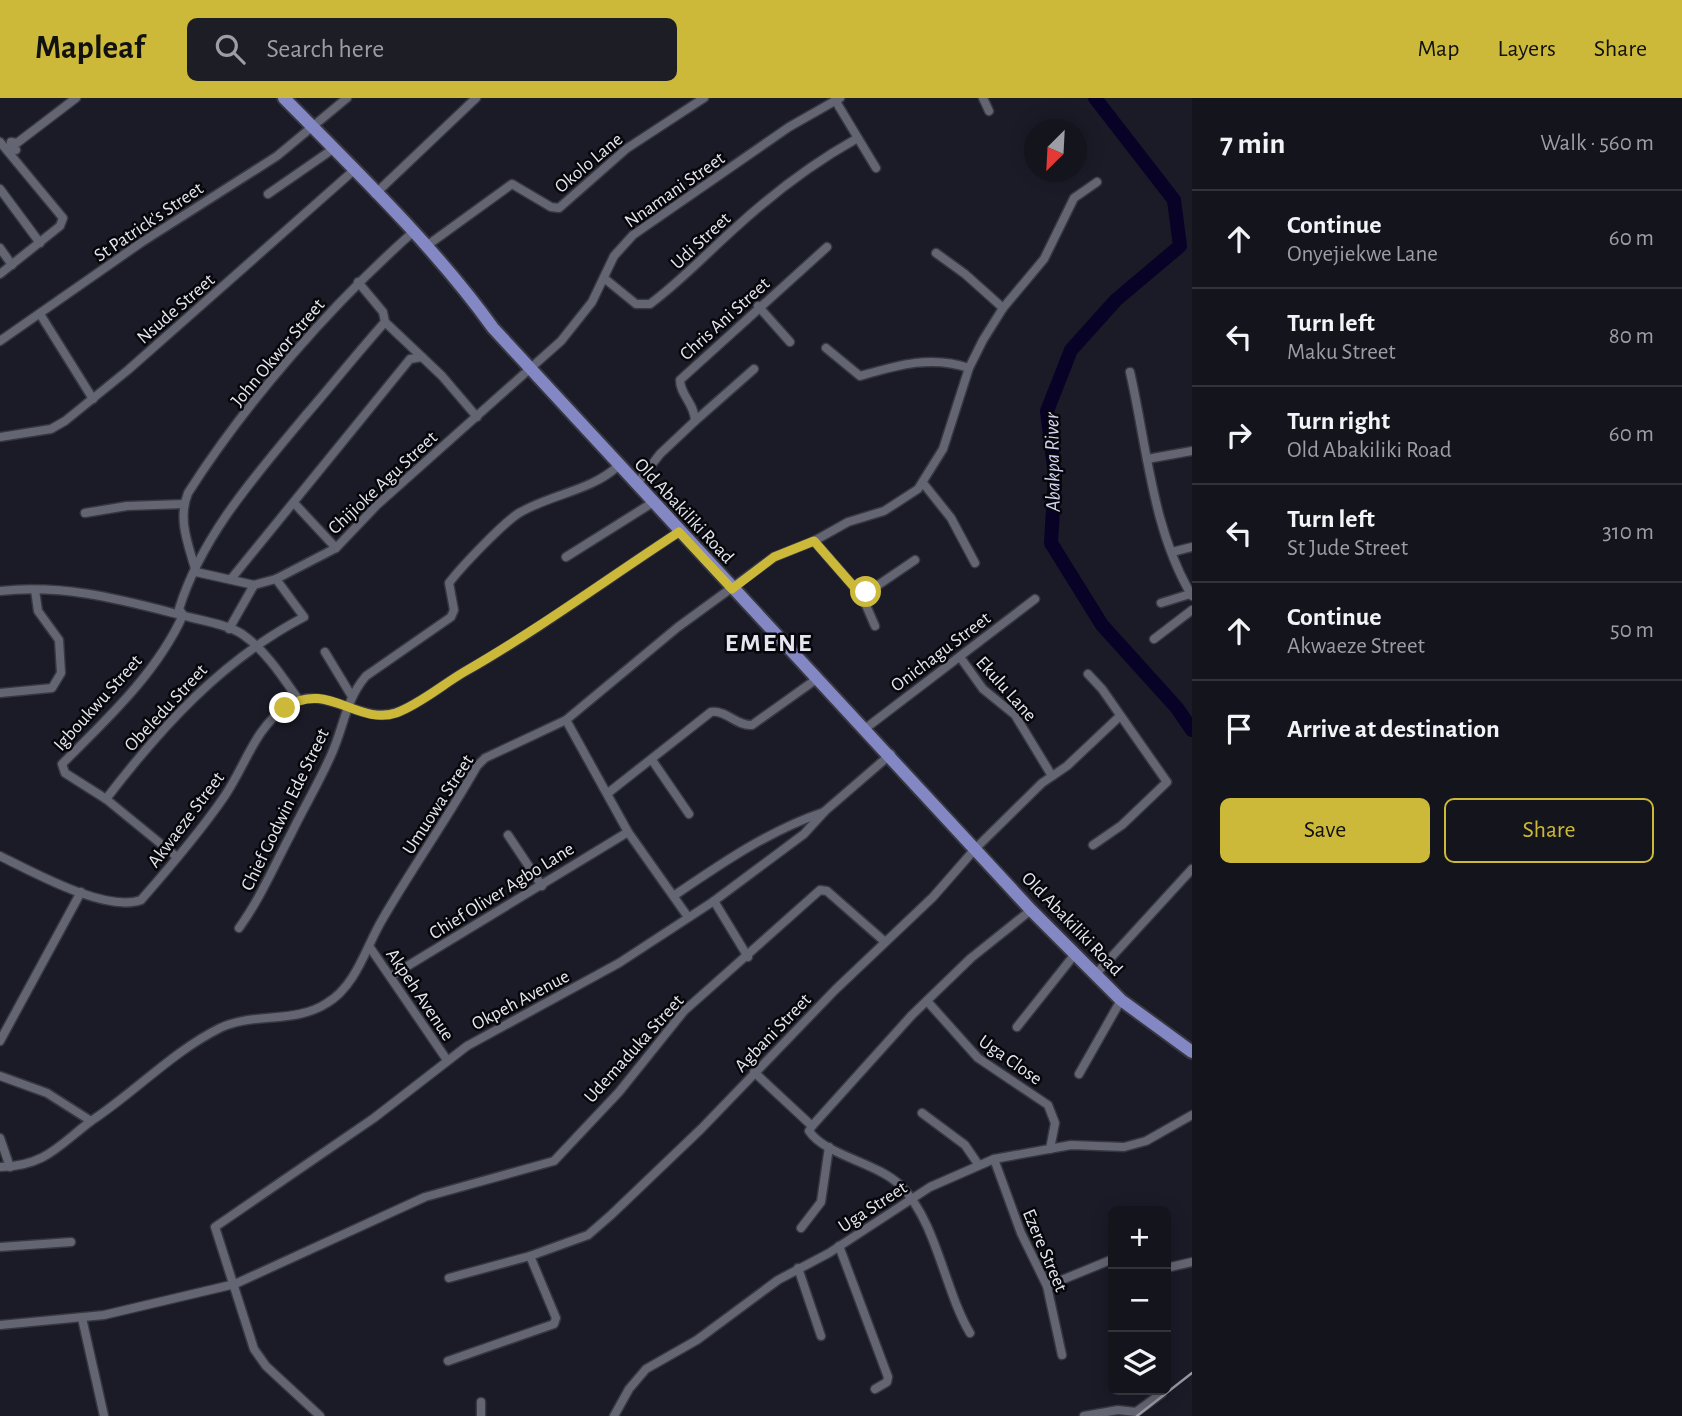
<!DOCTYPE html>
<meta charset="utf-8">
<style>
:root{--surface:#14141d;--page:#1d1d26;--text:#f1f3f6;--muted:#9d9ea4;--line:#33333b;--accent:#ccb939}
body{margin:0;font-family:"Alegreya Sans",sans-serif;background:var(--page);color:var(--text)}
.controls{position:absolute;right:21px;bottom:21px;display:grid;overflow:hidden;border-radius:10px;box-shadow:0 4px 18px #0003}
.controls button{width:63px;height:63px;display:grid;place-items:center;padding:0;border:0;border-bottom:2px solid var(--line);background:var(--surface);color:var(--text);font:35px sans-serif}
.compass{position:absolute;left:1024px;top:21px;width:63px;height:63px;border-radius:50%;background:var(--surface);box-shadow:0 4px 18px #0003;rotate:204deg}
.stop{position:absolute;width:21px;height:21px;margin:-16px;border:5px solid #ccb939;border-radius:50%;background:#fff}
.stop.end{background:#ccb939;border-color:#fff;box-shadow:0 2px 7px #0008}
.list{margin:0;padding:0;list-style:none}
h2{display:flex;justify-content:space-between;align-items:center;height:91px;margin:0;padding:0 28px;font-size:30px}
h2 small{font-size:23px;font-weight:400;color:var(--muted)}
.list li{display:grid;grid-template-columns:46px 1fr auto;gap:21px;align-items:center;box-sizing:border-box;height:98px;padding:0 28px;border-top:2px solid var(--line)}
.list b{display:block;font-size:26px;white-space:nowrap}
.list p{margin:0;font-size:23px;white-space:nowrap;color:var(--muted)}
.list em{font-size:23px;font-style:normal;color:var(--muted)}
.actions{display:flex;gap:14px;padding:21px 28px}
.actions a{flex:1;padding:16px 0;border:2px solid var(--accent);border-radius:10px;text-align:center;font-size:24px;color:var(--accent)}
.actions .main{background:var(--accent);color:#111}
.icon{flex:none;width:38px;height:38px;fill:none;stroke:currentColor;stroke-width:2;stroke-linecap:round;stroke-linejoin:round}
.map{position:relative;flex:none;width:1192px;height:1318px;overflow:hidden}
header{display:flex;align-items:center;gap:42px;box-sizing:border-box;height:98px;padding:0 35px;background:var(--accent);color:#111}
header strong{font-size:33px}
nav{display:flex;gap:38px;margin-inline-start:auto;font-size:24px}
.search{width:490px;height:63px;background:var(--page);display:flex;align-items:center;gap:18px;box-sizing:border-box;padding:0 24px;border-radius:10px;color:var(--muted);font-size:26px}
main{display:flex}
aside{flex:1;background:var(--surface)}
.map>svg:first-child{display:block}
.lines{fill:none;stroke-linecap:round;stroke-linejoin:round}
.river{stroke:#080227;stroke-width:14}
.street-casing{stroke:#373740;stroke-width:11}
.primary-casing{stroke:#373740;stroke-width:16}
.street{stroke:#636573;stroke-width:8}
.primary{stroke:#8387c3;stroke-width:12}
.rail{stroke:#9899a3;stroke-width:2.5}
.route{stroke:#ccb939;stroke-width:9}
.labels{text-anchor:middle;stroke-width:5;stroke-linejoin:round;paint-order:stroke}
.street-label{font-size:19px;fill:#e5e6ef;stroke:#06060b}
.water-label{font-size:21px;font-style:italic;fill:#d2d6f4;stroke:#06060b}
.district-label{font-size:26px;font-weight:bold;letter-spacing:2px;fill:#e5e6ef;stroke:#06060b}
</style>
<header>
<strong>Mapleaf</strong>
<div class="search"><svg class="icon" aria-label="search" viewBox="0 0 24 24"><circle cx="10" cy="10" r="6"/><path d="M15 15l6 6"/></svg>Search here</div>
<nav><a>Map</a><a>Layers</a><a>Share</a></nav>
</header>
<main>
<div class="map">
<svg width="1192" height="1318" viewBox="0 0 1192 1318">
<rect width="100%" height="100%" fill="#1a1b27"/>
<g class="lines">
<!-- river -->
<polyline class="river" points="1095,0 1174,102 1180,148 1116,202 1071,252 1047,313 1055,378 1051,445 1102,527 1177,610 1192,632"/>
<!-- street casing -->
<g class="street-casing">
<g id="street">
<polyline points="983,0 989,13"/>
<polyline points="835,2 876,70"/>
<polyline points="0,44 63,120 60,128 0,176"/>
<polyline points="16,52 10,50 11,44 17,45 76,0"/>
<polyline points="0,91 40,145"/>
<polyline points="268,96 333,51"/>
<polyline points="375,96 476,0"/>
<polyline points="425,149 512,86 551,109 559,110 626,51 704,0"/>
<polyline points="0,150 12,167"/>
<polyline points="936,155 965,176 1003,210"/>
<path d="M604,180L636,206H650C681,183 706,156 734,131C771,97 813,65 856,41"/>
<polyline points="358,184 383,214 385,224 422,259"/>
<polyline points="758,208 790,244"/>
<polyline points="40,216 93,301"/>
<polyline points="0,243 142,144 277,58 347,0"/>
<path d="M826,250L860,278C898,267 931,257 969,270"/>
<path d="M1130,274C1147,348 1152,431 1192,498"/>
<polyline points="695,323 754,271"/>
<polyline points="0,339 51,331 65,323 128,272 353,73"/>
<polyline points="1147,361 1192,353"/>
<polyline points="923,385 951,420 975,465"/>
<path d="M636,387L660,356L695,323C695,306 680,297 680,282L827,149"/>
<polyline points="295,406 336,450"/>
<polyline points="85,415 127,408 184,406"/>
<polyline points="814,443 862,498 875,528"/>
<polyline points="1172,454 1192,449"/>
<polyline points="566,459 652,405"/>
<polyline points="196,474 254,487 276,481 336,450 377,407 561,243 592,204 614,158 633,137 789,29 840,0"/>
<path d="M196,474C189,448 177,422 188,395C246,304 331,207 412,135"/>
<polyline points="231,481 410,261 422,259 442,278 477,319"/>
<path d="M0,493C67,486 122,502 185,518C203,523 226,526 242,536C265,552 282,578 298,601"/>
<polyline points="862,498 915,462"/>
<polyline points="1161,505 1190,496"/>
<polyline points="229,531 254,487"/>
<polyline points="1154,541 1192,512"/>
<polyline points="325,554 351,597"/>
<polyline points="960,559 983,591 1015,617 1052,678"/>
<polyline points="1088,576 1102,591 1167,684 1122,727 1093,747"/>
<polyline points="0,595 52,590 61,575 59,542 38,513 35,492"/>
<polyline points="566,622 628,734 688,819"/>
<polyline points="866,630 1035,501"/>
<polyline points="652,662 689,716"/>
<path d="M608,695L711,614C727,612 736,628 752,627L818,580"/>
<path d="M106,701C162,628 222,562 304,519L276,481"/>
<polyline points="508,737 542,788"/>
<path d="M0,758C33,774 106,815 141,802C170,769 200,734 224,699C246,667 254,631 287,608C324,583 360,628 398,614C422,605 443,586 466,573C540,531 607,481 679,434"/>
<path d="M177,759L106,701L65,675L62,666C106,622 157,575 183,517L179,511C202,437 256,377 305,318C332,287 358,254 385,224"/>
<path d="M675,797C722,765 770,732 824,714"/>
<polyline points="714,803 748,859"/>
<path d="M239,830C260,801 274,768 291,736C304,709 320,683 332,655C344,628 346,601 366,578L451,519L454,512L449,485C461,469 503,425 519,415C551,396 591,393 618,368"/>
<polyline points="369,848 447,962"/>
<polyline points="1095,877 1192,771"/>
<polyline points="391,878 628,734"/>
<polyline points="927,903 978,960 1048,1007 1055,1025 1050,1051"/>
<polyline points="1017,929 1075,856"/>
<polyline points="0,943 81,794"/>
<path d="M754,974L812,1028L809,1033C826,1058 877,1064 901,1088C937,1125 944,1191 970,1235"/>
<polyline points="1079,976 1121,902"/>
<path d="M0,978L47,995L91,1023C58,1048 45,1068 0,1069"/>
<polyline points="922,1015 965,1047 978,1066"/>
<path d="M91,1023C135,994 172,954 220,930C254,914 295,926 327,905C356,888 366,849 382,822C412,770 447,721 477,668L485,660L566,622L678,529L774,459L814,443L848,424L884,413L918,391L943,351L969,270L983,242L1003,210L1044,161L1074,100L1097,84"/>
<polyline points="812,1028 911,918 971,860 1031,812"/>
<polyline points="0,1040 10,1069"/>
<polyline points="994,1061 1021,1135 1047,1188 1062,1257"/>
<polyline points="801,1130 821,1104 829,1049"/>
<polyline points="839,1148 888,1279 887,1284 875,1291"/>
<polyline points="0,1149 71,1144"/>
<polyline points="798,1170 821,1238"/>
<polyline points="1166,1170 1192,1164"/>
<polyline points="449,1180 530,1158"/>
<polyline points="1047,1188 1113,1161"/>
<polyline points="82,1220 104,1318"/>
<polyline points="0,1227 104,1217 235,1186 425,1099 554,1063 619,994 684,913 820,792 827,793 884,843"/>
<polyline points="448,1263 554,1226 556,1220 530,1158 588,1137 611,1117 701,1031 835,892 933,799 975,751 1042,685 1067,668 1120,618"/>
<polyline points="481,1304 481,1318"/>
<polyline points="320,1318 266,1268 254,1251 215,1129 374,1020 467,948 619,865 714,803 804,736 825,713 891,656"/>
<polyline points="614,1318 629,1291 646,1271 697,1242 778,1182 829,1155 930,1089 994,1061 1071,1047 1124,1049 1146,1043 1192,1017"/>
<polyline points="1084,1318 1118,1312 1136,1314 1162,1295 1162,1292"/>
</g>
</g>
<!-- primary casing -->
<g class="primary-casing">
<path id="primary" d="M284,0C353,70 436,150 493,230L1031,812L1121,902L1192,954"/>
</g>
<!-- street -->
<use href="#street" class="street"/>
<!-- primary -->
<use href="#primary" class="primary"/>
<!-- rail -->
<polyline class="rail" points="1137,1318 1192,1275"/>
</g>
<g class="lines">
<!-- route -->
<path class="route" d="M285,610C327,581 357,628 396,615C420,606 442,587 464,574C539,531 607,481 679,434L732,491L774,459L814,443L862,498L866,494"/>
</g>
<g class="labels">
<!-- street labels -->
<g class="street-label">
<text transform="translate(588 64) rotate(-40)" y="7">Okolo Lane</text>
<text transform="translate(674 91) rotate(-35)" y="7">Nnamani Street</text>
<text transform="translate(148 123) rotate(-34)" y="7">St Patrick's Street</text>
<text transform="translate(700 142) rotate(-43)" y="7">Udi Street</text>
<text transform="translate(175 210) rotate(-41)" y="7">Nsude Street</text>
<text transform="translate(724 220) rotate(-42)" y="7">Chris Ani Street</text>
<text transform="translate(277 254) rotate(-50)" y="7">John Okwor Street</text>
<text transform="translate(382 384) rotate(-43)" y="7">Chijioke Agu Street</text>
<text transform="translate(685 412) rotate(47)" y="7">Old Abakiliki Road</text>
<text transform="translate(940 553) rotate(-37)" y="7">Onichagu Street</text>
<text transform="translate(1007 590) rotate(48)" y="7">Ekulu Lane</text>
<text transform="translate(97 604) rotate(-48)" y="7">Igboukwu Street</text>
<text transform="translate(165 609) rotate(-47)" y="7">Obeledu Street</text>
<text transform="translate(437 706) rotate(-57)" y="7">Umuowa Street</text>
<text transform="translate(284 711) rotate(-64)" y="7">Chief Godwin Ede Street</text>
<text transform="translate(185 721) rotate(-53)" y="7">Akwaeze Street</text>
<text transform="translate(501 792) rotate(-32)" y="7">Chief Oliver Agbo Lane</text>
<text transform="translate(1073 825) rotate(46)" y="7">Old Abakiliki Road</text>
<text transform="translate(421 896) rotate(56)" y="7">Akpeh Avenue</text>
<text transform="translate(520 901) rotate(-28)" y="7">Okpeh Avenue</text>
<text transform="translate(772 934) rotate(-46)" y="7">Agbani Street</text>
<text transform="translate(633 950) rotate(-48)" y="7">Udemaduka Street</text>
<text transform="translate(1011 961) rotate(35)" y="7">Uga Close</text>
<text transform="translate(872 1108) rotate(-33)" y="7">Uga Street</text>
<text transform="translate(1046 1152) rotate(67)" y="7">Ezere Street</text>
</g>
<!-- water labels -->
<g class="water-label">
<text transform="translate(1052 364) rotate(-91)" y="7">Abakpa River</text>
</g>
<!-- district labels -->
<g class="district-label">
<text x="769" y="553">EMENE</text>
</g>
</g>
</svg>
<div class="controls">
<button>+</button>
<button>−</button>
<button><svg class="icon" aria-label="layers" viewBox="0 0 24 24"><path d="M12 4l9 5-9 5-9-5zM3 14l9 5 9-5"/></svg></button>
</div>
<svg class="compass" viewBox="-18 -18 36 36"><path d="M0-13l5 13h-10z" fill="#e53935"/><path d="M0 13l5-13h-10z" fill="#9d9ea4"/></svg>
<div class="stop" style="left:866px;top:494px"></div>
<div class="stop end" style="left:285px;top:610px"></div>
</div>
<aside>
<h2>7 min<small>Walk · 560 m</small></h2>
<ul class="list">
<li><svg class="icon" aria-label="ahead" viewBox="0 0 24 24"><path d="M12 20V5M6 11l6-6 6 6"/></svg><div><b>Continue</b><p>Onyejiekwe Lane</p></div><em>60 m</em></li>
<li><svg class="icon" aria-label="left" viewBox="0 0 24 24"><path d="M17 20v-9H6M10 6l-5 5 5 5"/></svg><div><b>Turn left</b><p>Maku Street</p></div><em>80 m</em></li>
<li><svg class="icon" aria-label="right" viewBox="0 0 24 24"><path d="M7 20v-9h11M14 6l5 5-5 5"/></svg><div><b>Turn right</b><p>Old Abakiliki Road</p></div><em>60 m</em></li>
<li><svg class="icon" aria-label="left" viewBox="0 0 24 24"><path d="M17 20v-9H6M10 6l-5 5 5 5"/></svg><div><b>Turn left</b><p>St Jude Street</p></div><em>310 m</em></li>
<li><svg class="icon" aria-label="ahead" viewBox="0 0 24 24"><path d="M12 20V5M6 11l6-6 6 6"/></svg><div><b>Continue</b><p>Akwaeze Street</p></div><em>50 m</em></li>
<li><svg class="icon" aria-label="arrive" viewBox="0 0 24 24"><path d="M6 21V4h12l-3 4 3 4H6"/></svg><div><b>Arrive at destination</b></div></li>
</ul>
<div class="actions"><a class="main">Save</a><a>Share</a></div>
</aside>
</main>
